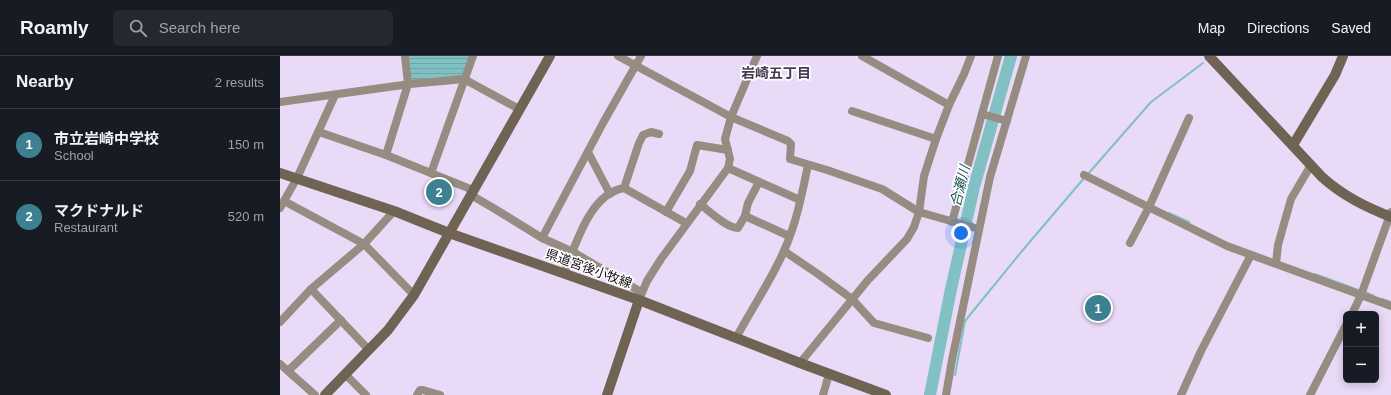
<!DOCTYPE html>
<meta charset="utf-8">
<style>
:root{--surface:#171b24;--page:#242831;--text:#f1f3f6;--muted:#9ea1a6;--line:#363941;--accent:#3d8190}
body{margin:0;font-family:Arial,"Noto Sans JP",sans-serif;background:var(--page);color:var(--text)}
.controls{position:absolute;right:12px;bottom:12px;display:grid;overflow:hidden;border-radius:6px;box-shadow:0 2px 10px #0003}
.controls button{width:36px;height:36px;display:grid;place-items:center;padding:0;border:0;border-bottom:1px solid var(--line);background:var(--surface);color:var(--text);font:20px sans-serif}
.you{position:absolute;left:681px;top:177px;width:14px;height:14px;margin:-10px;border:3px solid #fff;border-radius:50%;background:#1a73e8;box-shadow:0 0 0 6px #1a73e833}
.badge{display:grid;place-items:center;width:26px;height:26px;border-radius:50%;background:var(--accent);color:#fff;font-size:13px;font-weight:700}
.pin{position:absolute;translate:-50% -50%;border:2px solid #fff;box-shadow:0 1px 4px #0006}
.list{margin:0;padding:0;list-style:none}
h2{display:flex;justify-content:space-between;align-items:center;height:52px;margin:0;padding:0 16px;font-size:17px}
h2 small{font-size:13px;font-weight:400;color:var(--muted)}
.list li{display:grid;grid-template-columns:26px 1fr auto;gap:12px;align-items:center;box-sizing:border-box;height:72px;padding:0 16px;border-top:1px solid var(--line)}
.list b{display:block;font-size:15px;white-space:nowrap}
.list p{margin:0;font-size:13px;white-space:nowrap;color:var(--muted)}
.list em{font-size:13px;font-style:normal;color:var(--muted)}
.icon{flex:none;width:22px;height:22px;fill:none;stroke:currentColor;stroke-width:2;stroke-linecap:round;stroke-linejoin:round}
.map{position:relative;flex:none;width:1111px;height:339px;overflow:hidden}
header{display:flex;align-items:center;gap:24px;box-sizing:border-box;height:56px;padding:0 20px;background:var(--surface);border-bottom:1px solid var(--line)}
header strong{font-size:19px}
nav{display:flex;gap:22px;margin-inline-start:auto;font-size:14px}
.search{width:280px;height:36px;background:var(--page);display:flex;align-items:center;gap:10px;box-sizing:border-box;padding:0 14px;border-radius:6px;color:var(--muted);font-size:15px}
main{display:flex}
aside{flex:1;background:var(--surface)}
.map>svg:first-child{display:block}
.water{fill:url(#water-rules)}
.lines{fill:none;stroke-linecap:round;stroke-linejoin:round}
.stream{stroke:#81c1c3;stroke-width:2}
.river{stroke:#81c1c3;stroke-width:12}
.street{stroke:#968c81;stroke-width:8}
.secondary{stroke:#716354;stroke-width:10}
.labels{text-anchor:middle;stroke-width:3.5;stroke-linejoin:round;paint-order:stroke}
.street-label{font-size:13px;fill:#120d17;stroke:#fff}
.neighbourhood-label{font-size:14px;font-weight:bold;fill:#473b53;stroke:#fff}
.water-label{font-size:14px;font-style:italic;fill:#1a5253;stroke:#fff}
</style>
<header>
<strong>Roamly</strong>
<div class="search"><svg class="icon" aria-label="search" viewBox="0 0 24 24"><circle cx="10" cy="10" r="6"/><path d="M15 15l6 6"/></svg>Search here</div>
<nav><a>Map</a><a>Directions</a><a>Saved</a></nav>
</header>
<main>
<aside>
<h2>Nearby<small>2 results</small></h2>
<ul class="list">
<li><span class="badge">1</span><div><b>市立岩崎中学校</b><p>School</p></div><em>150 m</em></li>
<li><span class="badge">2</span><div><b>マクドナルド</b><p>Restaurant</p></div><em>520 m</em></li>
</ul>
</aside>
<div class="map">
<svg width="1111" height="339" viewBox="0 0 1111 339">
<defs>
<pattern id="water-rules" width="6" height="5" patternUnits="userSpaceOnUse"><rect width="6" height="5" fill="#81c1c3"/><path d="M0 2.5h6" fill="none" stroke="#6ea5a7"/></pattern>
</defs>
<rect width="100%" height="100%" fill="#e9daf8"/>
<!-- water -->
<polygon class="water" points="128,0 191,0 184,23 130,28"/>
<g class="lines">
<!-- stream -->
<g class="stream">
<polyline points="808,118 871,46 923,7"/>
<polyline points="889,157 909,166"/>
<polyline points="1035,218 1081,235"/>
<polyline points="1085,236 1094,240"/>
<polyline points="1102,243 1111,246"/>
<polyline points="675,319 685,265 742,195 805,121"/>
</g>
<!-- river -->
<polyline class="river" points="650,339 671,233 694,131 731,0"/>
<!-- street -->
<g class="street">
<polyline points="338,0 451,61 508,85 511,88 510,103 547,114 602,133 639,156 699,173"/>
<polyline points="582,0 669,49"/>
<polyline points="0,46 130,28 184,23 239,53"/>
<polyline points="572,55 656,83"/>
<polyline points="702,58 727,65"/>
<polyline points="39,76 106,99 193,134"/>
<polyline points="308,96 330,138"/>
<polyline points="106,99 128,28 125,0"/>
<polyline points="448,112 520,144"/>
<polyline points="151,117 193,0"/>
<polyline points="804,119 947,190 1111,250"/>
<polyline points="344,132 359,87 363,79 371,76 379,78"/>
<polyline points="191,139 215,153 262,182 293,196 361,236"/>
<polyline points="4,145 84,188 134,239"/>
<path d="M420,148C429,155 447,172 458,172L465,160L468,147L479,126"/>
<polyline points="0,152 17,122 55,39"/>
<polyline points="386,156 410,115 417,89 448,94"/>
<polyline points="465,160 509,180"/>
<polyline points="672,166 718,0"/>
<polyline points="262,182 323,67 361,0"/>
<polyline points="850,187 869,151 909,62"/>
<polyline points="504,195 538,218 572,243 594,267 648,282"/>
<polyline points="996,207 998,189 1011,143 1031,109"/>
<path d="M284,217C296,189 309,138 344,132L406,167"/>
<polyline points="31,233 89,294"/>
<polyline points="359,244 367,225 381,203 448,112 450,103 445,83 451,61 477,0"/>
<polyline points="1072,258 1081,239 1111,156"/>
<polyline points="0,266 31,233 84,188 114,155"/>
<path d="M456,282C471,254 490,226 503,197C516,169 522,138 528,109"/>
<polyline points="520,307 588,224 627,183 634,171 639,156 644,120 656,83 669,49 684,18 691,0"/>
<polyline points="0,308 35,339"/>
<polyline points="8,315 61,264"/>
<polyline points="66,319 86,339"/>
<polyline points="137,339 140,334 143,334 160,339"/>
<polyline points="543,339 549,318"/>
<polyline points="666,339 672,304 710,121 746,0"/>
<polyline points="901,339 921,295 971,199"/>
<polyline points="1030,339 1066,269"/>
</g>
<!-- secondary -->
<g class="secondary">
<path d="M929,0L1042,121C1063,140 1086,151 1111,161"/>
<polyline points="1013,89 1055,19 1063,0"/>
<polyline points="0,117 114,155 169,177 359,244 520,307 606,339"/>
<polyline points="45,339 108,274 134,239 270,0"/>
<polyline points="327,339 359,244"/>
</g>
</g>
<g class="labels">
<!-- street labels -->
<g class="street-label">
<text transform="translate(309 212) rotate(20)" y="5">県道宮後小牧線</text>
</g>
<!-- neighbourhood labels -->
<g class="neighbourhood-label">
<text x="496" y="22">岩崎五丁目</text>
</g>
<!-- water labels -->
<g class="water-label">
<text transform="translate(680 130) rotate(-76)" y="5">合瀬川</text>
</g>
</g>
</svg>
<div class="controls">
<button>+</button>
<button>−</button>
</div>
<div class="you"></div>
<div class="pin badge" style="left:818px;top:252px">1</div>
<div class="pin badge" style="left:159px;top:136px">2</div>
</div>
</main>
